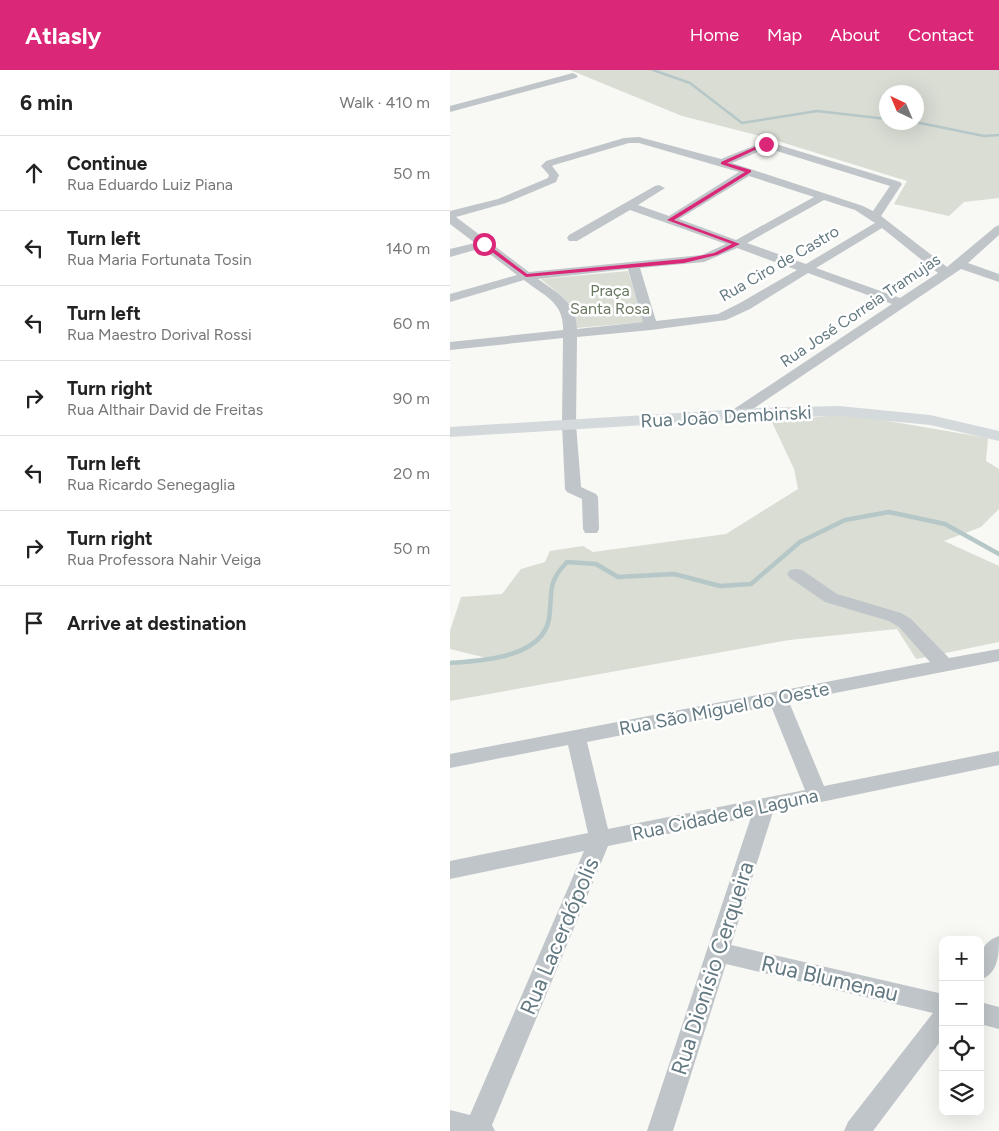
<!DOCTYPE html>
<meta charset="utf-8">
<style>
:root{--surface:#fff;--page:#f2f2f2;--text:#222;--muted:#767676;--line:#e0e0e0;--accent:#db2777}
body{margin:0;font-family:Figtree,sans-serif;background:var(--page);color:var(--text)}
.controls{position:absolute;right:15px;bottom:15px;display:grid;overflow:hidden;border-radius:10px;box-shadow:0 5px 20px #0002}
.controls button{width:45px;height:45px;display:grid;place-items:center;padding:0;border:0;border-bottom:1px solid var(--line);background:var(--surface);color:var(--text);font:25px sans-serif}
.compass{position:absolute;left:429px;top:15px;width:45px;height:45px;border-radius:50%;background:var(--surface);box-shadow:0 5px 20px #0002;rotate:316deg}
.stop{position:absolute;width:15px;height:15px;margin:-11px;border:4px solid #db2777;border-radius:50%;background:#fff}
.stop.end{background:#db2777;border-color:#fff;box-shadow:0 1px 5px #0008}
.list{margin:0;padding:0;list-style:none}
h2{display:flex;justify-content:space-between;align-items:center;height:65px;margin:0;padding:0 20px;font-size:21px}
h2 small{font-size:16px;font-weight:400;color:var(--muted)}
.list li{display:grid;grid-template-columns:32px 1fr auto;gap:15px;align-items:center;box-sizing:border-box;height:75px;padding:0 20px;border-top:1px solid var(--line)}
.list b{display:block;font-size:19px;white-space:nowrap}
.list p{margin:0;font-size:16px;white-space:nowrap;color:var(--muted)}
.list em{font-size:16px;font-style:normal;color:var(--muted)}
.icon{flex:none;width:28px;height:28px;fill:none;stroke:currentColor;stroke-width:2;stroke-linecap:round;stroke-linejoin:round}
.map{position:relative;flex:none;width:549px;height:1061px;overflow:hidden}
header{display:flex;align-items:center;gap:30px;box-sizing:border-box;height:70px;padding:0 25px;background:var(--accent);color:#fff}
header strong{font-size:24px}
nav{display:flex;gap:28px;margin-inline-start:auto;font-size:18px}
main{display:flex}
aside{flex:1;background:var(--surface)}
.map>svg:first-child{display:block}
.green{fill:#d9ddd4;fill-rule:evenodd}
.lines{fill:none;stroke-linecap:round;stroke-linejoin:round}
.stream-far1{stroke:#b6c7c8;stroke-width:2.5}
.stream{stroke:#b6c7c8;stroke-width:4.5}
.minor{fill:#bfc5c8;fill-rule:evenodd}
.major{fill:#d4d9dc;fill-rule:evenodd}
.route{fill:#db2777}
.labels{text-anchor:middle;stroke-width:5;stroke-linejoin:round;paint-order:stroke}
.far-street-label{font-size:16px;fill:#637981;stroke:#fff}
.far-park-label{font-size:16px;fill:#6a7962;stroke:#fff}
.street-label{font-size:19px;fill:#637981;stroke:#fff}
.near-street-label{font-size:22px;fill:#637981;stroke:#fff}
</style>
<header>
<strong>Atlasly</strong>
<nav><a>Home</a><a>Map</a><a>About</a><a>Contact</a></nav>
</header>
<main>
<aside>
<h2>6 min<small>Walk · 410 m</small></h2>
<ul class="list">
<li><svg class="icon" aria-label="ahead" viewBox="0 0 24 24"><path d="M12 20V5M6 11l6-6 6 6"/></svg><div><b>Continue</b><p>Rua Eduardo Luiz Piana</p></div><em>50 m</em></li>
<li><svg class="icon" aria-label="left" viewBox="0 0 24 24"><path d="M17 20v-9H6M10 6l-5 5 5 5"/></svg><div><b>Turn left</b><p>Rua Maria Fortunata Tosin</p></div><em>140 m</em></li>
<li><svg class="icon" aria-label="left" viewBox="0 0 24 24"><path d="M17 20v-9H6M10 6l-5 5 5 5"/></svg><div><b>Turn left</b><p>Rua Maestro Dorival Rossi</p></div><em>60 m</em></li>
<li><svg class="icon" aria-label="right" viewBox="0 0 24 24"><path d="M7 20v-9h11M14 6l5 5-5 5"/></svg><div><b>Turn right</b><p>Rua Althair David de Freitas</p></div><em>90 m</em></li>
<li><svg class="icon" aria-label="left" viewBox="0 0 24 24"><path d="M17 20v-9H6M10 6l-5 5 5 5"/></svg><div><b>Turn left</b><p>Rua Ricardo Senegaglia</p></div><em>20 m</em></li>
<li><svg class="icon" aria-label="right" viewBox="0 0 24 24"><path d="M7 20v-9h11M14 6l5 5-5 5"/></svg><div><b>Turn right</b><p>Rua Professora Nahir Veiga</p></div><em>50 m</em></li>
<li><svg class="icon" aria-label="arrive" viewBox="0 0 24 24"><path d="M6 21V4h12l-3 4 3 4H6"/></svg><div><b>Arrive at destination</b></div></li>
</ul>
</aside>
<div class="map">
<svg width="549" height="1061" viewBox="0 0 549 1061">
<rect width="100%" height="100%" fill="#f8f8f5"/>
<!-- green -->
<g class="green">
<path d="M120,0H549V128L514,132L499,146L444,134L457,111L318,68L232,46ZM437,22H467V52H437Z"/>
<path d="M178,201L194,252L127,258C126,232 109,225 91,209Z"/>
<polygon points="397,344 538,368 536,391 549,399 549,439 531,457 494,471 549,496 549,572 466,589 447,559 339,570 0,631 0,592 45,590 0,579 0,561 11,527 52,524 71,499 95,492 100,481 133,476 143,482 276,464 348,419 344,399 322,352"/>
</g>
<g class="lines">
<!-- stream-far1 -->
<g class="stream-far1">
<polyline points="203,0 240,13 292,53 367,41 437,49"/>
<polyline points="465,52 534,66 549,65"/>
</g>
<!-- stream -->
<path class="stream" d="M0,593C31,591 92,588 99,549C103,522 96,514 117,492L146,494L168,507L224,504L270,516L301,514L350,472L395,450L439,442L495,454L549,484"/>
<!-- minor -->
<g class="minor">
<polygon points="123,3 128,6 126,8 0,42 0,36"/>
<path d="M189,67L271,89L316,71L450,112L452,114L431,146L497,197L545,157L549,155V165L518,193L549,204V212L511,199L291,347H281L279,344L281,341L442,234L358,203L300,239L276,250L201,260L127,267L126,354L131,417L146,424L148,427L149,459L147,463H135L133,459L132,429L117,422L115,419L112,354L113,268L0,280V272L113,260C114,232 94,226 74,210L0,232V224L67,205L32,178L0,187V179L25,173L0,154V141L48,129L98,108L99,105L91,96L96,91L174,68ZM179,73H189L289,102L219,146L188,135L215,118L209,115L205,116L119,165L117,168L119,171H127L180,140L276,174L252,185L79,202L6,147L56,133L106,112L109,105L102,96L104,95ZM317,78L440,116L423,141L413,136L282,93ZM299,106L364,127L286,170L229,149ZM374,130L405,140L425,153L356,194L297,173ZM432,158L488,203L450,228L366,198ZM287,178L347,200L290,233L268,244L206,251L190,198L254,192ZM178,199L193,252L127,259C127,232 107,223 88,209Z"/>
<path d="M346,499L352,500L387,524L451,543L461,549L499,588L549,579V591L339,632L374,716L549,681V695L323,742L281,875L493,924V968L423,1061H394L398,1052L483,943L276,894L223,1061H197L301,747L158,776L42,1055L45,1061H0V1040L20,1045L134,781L0,809V791L138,763L118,675L0,698V684L480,592L449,557L439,551L375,532L340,508L337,504L340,500ZM321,636L355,720L158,759L137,672Z"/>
<path d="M549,866C549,885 549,903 530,910C530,890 527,874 549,866Z"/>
<polygon points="530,932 549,937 549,959 530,954"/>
</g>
<!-- major -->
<polygon class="major" points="389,336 480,345 549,361 549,371 480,355 389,346 309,348 0,367 0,357 309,338"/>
</g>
<!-- route -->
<polygon class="route" points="314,73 318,74 277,93 301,100 301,102 224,150 290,174 267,185 234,193 76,207 31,174 36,173 77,204 234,189 264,183 282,174 217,150 295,102 271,94 271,92"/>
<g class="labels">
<!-- far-street labels -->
<g class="far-street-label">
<text transform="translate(329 193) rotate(-30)" y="6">Rua Ciro de Castro</text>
<text transform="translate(410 240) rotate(-34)" y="6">Rua José Correia Tramujas</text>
</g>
<!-- far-park labels -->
<g class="far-park-label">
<text x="160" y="226">Praça<tspan x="160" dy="18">Santa Rosa</tspan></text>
</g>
<!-- street labels -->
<g class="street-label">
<text transform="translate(276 346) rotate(-3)" y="7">Rua João Dembinski</text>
<text transform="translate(274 638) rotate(-11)" y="7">Rua São Miguel do Oeste</text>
<text transform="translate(275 744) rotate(-12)" y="7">Rua Cidade de Laguna</text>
</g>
<!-- near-street labels -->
<g class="near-street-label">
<text transform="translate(109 866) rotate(-67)" y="8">Rua Lacerdópolis</text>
<text transform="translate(262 898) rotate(-72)" y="8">Rua Dionísio Cerqueira</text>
<text transform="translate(380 908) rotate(13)" y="8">Rua Blumenau</text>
</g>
</g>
</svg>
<div class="controls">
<button>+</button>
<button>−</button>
<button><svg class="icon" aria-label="locate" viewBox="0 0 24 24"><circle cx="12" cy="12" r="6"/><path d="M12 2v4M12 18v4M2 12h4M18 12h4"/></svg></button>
<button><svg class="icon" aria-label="layers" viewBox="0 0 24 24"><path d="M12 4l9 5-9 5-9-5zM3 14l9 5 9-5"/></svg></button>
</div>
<svg class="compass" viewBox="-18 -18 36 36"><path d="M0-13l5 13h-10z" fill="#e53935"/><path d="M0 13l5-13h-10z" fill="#767676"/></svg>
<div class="stop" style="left:34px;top:174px"></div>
<div class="stop end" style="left:316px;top:74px"></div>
</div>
</main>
